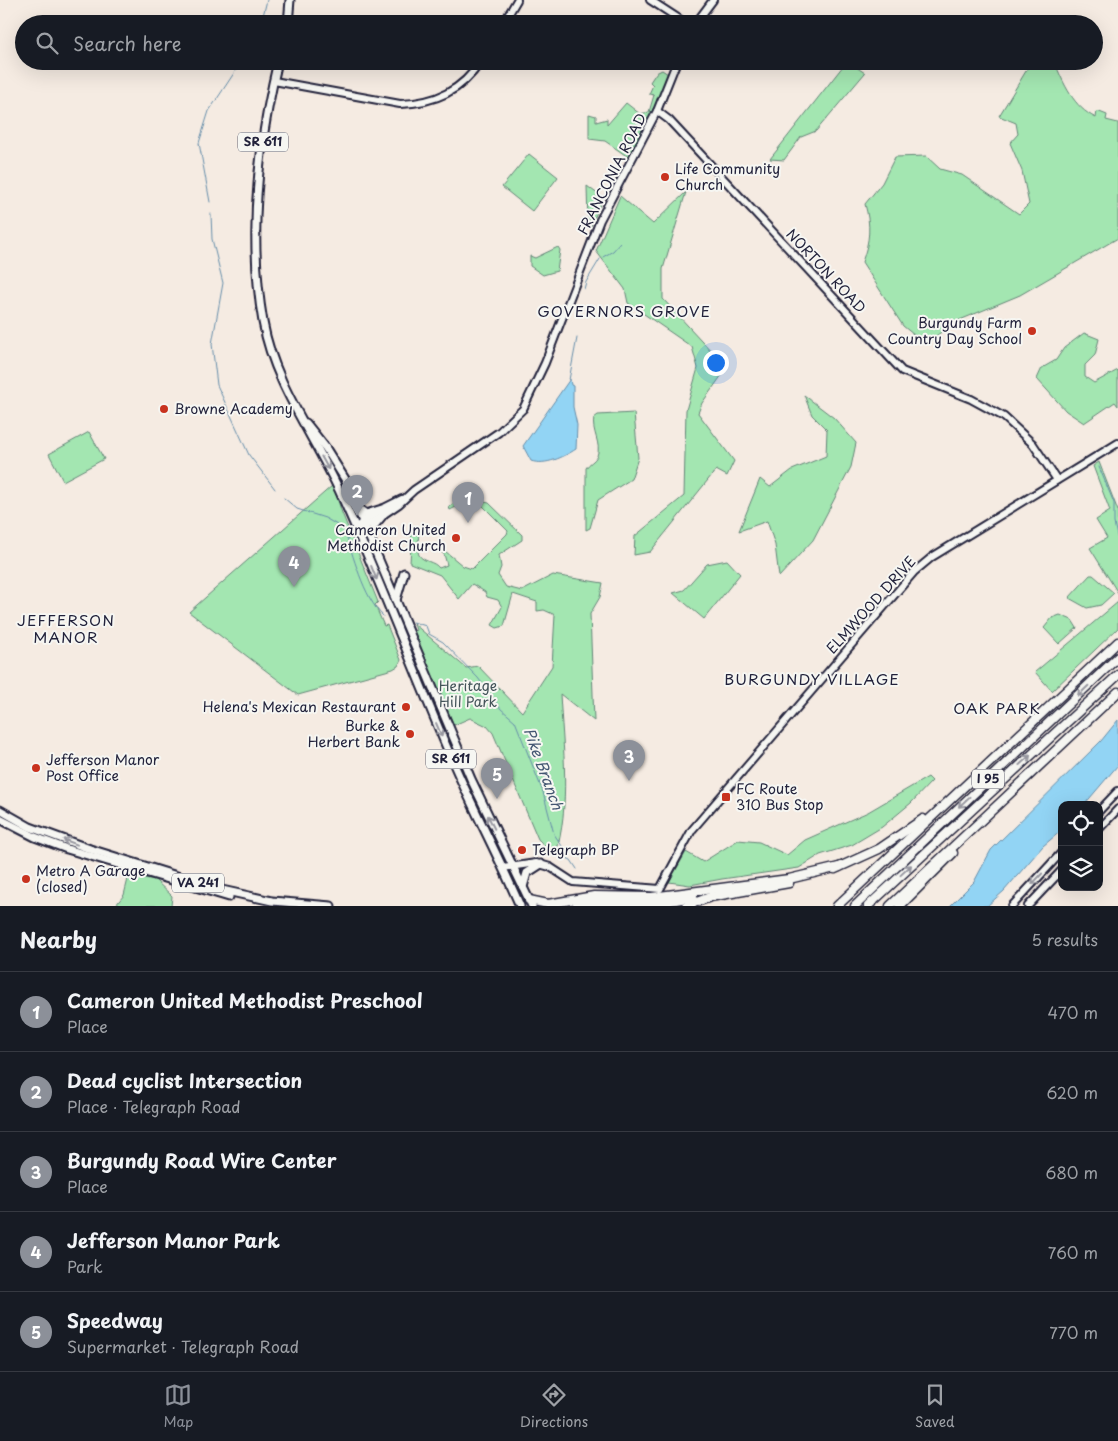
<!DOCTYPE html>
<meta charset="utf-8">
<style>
:root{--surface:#171b24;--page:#242831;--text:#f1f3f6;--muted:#9ea1a6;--line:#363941;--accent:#8c9099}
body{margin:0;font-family:"Playpen Sans",sans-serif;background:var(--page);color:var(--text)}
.controls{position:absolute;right:15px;bottom:15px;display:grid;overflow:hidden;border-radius:10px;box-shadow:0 5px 20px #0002}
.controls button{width:45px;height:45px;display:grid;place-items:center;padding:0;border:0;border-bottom:1px solid var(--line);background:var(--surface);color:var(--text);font:25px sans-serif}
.you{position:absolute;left:715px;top:362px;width:18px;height:18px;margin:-12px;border:4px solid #fff;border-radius:50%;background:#1a73e8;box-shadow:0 0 0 8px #1a73e833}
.badge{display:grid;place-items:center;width:32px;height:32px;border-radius:50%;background:var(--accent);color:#fff;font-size:16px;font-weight:700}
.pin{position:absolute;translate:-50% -41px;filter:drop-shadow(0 1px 2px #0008)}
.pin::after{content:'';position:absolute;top:26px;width:18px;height:15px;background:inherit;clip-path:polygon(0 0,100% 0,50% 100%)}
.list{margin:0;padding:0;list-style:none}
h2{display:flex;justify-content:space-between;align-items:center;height:65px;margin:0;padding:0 20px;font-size:21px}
h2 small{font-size:16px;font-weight:400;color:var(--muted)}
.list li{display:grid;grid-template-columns:32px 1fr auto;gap:15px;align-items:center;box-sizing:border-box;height:80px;padding:0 20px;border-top:1px solid var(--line)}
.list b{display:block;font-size:19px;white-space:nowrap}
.list p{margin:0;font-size:16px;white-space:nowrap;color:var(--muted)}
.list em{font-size:16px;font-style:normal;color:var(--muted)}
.icon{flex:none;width:28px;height:28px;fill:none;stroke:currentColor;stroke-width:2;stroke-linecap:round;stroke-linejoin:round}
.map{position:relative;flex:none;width:1118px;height:906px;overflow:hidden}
.search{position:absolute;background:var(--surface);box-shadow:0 5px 20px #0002;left:15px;right:15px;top:15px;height:55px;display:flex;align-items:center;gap:12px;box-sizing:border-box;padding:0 18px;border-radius:28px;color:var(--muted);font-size:19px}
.sheet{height:465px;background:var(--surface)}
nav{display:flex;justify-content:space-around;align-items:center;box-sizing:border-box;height:70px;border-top:1px solid var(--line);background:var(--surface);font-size:14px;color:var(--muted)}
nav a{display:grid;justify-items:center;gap:2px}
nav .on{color:var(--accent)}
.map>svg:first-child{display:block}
.green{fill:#a3e6b1;stroke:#628476}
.water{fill:#92d4f4;stroke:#658daa}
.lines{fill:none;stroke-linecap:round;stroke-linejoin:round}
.stream{stroke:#658daa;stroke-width:1}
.secondary-casing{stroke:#22223b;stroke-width:10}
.primary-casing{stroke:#22223b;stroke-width:11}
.highway-casing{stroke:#22223b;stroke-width:11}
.secondary{stroke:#f6f6f2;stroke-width:6}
.primary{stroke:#f6f6f2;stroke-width:7}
.highway{stroke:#f6f6f2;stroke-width:8}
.oneway{stroke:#9797a0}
.poi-dot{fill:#c8321e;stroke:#f6f6f2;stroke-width:2}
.labels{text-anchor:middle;stroke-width:4;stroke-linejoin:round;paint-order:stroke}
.shield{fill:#f6f6f2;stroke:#626272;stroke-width:1}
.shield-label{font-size:12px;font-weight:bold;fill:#22223b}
.poi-label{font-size:14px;fill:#22223b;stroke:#f6f6f2;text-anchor:start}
.street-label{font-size:14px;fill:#22223b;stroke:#f6f6f2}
.park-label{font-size:14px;fill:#425358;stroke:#f6f6f2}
.neighbourhood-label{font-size:15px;letter-spacing:1px;fill:#22223b;stroke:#f6f6f2}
.water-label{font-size:15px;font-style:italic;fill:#445772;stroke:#f6f6f2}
</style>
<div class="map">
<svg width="1118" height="906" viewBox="0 0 1118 906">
<rect width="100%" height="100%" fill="#f5ebe2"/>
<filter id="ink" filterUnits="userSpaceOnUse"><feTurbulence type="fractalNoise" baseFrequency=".02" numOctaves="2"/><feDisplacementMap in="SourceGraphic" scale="10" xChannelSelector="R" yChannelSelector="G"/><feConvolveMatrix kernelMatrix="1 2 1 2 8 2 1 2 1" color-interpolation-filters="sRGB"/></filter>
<g filter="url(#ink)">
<!-- green -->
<g class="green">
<polygon points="847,61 865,73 816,131 801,137 784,160 770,159"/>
<path d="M1032,61H1054C1064,84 1073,107 1096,118L1097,111L1107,115L1106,120L1118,123V238L1020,295L955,322L925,344L903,326L862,262C870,240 871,226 865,204L882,183L895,157L926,156L940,169L962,175L1019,214L1029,204L1022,171L1010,143L1018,134L1016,123L999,116Z"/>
<polygon points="662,70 668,74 653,112 628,157 605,141 589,139 589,114 596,116 596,122 607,119 607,125 626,103 640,114 649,112 654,95 649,94 653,85 650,82 656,73"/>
<polygon points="529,154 558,177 532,211 502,187"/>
<polygon points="587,186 603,198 590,228 588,226"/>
<polygon points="686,192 663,269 663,299 727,368 702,403 698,413 734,461 727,476 716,470 650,552 634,555 635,536 684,496 686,410 698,368 692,347 628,303 625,289 596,251 620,196 653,224"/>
<polygon points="558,247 560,250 557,271 543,275 530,266 530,256 535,258"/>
<polygon points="1084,333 1099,339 1095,355 1085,365 1085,377 1094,383 1118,370 1118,406 1115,402 1084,423 1066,411 1037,379 1042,368 1056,360 1064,348"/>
<polygon points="804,395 834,418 856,443 851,467 813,540 779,577 775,545 767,521 739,531 760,479 770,487 792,470 826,456 827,430 812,415"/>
<path d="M634,413L638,458L631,479L598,500L590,528L586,530V468C589,463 595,461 597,456C602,444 591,431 594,418L598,415Z"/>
<polygon points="89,432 104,459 63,481 49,454"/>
<polygon points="1099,462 1118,511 1118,593 1090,548 1107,538 1096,520 1110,511 1093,466"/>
<polygon points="333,485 342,513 378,602 375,605 384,626 387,625 401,660 398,666 393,669 298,695 189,612"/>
<path d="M461,497L489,503L522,535V540L499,555L501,567L498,575L506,587L522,591L553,575L603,583L600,597L590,614L594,721L560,694C563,748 571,805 555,857L538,839L493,733L487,726L470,718L454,725L413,632L416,630L414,624L466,668L478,666L522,712L552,666L555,615L544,610L537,611V602L513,594L504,626L497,628L492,625L502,607L498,600L487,597L485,592L472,584L459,599L440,575L410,563L412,527L418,531C420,538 416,548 419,555C423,562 434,561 439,568L447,565L444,554L438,550L439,546L463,566L472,569L507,534L508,531L480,503L468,501L450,510L449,507Z"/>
<polygon points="727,560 740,574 704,619 673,593 684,590 707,564"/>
<polygon points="1090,575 1093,575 1114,593 1101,605 1087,608 1069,598"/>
<polygon points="1118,602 1118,628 1052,691 1035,672"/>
<polygon points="1060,615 1072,620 1077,628 1059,644 1044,628 1052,618"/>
<polygon points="928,777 932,781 911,803 882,827 852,845 820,855 799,868 722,879 690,885 669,882 686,852 703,862 738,840 759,842 787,855 805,840 868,812"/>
<polygon points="129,875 155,880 172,896 171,906 115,906 124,895"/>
</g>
<!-- water -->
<g class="water">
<path d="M570,379L571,385L573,386V407L577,425L576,449C564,457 545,466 531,461L523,446Z"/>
<polygon points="1118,720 1118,765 1084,805 1062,805 1062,830 1043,846 1004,891 987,906 950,906 974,882 991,850 1101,741"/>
</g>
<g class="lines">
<!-- stream -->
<g class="stream">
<polyline points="261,24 267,0"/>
<polyline points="210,202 199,143 209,111 242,61"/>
<polyline points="211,214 212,239 223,283 212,344 217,385 249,455 275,489"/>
<polyline points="603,257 613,251 620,243"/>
<polyline points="584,289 586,282 600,259"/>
<polyline points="569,380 577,338"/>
<polyline points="1099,467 1114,503 1114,523 1118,540"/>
<path d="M284,498L297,509L325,518L344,529C353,554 363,597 383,616"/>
<polyline points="413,622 426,626 429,634 443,642 478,678 501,709 515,721 543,792 554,834 562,846 562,856 571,860 577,869"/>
</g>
<!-- secondary casing -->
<g class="secondary-casing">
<g id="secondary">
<polyline points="650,0 687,24"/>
<polyline points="503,24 517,0"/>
<polyline points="695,24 713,0"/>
<path d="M274,81L400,104C435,103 462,91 481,61"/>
<polyline points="657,111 669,120 902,371 971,399 1004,417 1033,444 1057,480"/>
<polyline points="360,524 382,509 402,499"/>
<polyline points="355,528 365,527 399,504 414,490 499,432 523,409 545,363 600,220 657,111 677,61"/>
<polyline points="1099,811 1118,791"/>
<polyline points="1099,829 1118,809"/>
<polyline points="503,868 536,863 550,867 573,882 660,889 692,830 914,572 932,557 1118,443"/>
<polyline points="1012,906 1062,852"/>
<polyline points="1028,906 1062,870"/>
</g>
</g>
<!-- primary casing -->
<g class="primary-casing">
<g id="primary">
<polyline points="288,24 290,0"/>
<path d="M278,61C258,145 248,236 263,322C274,384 313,434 339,490C380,580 414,672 453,762C474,811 499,857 520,906"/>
<polyline points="306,423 325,447 345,479 471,779 532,906"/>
<polyline points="358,508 366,514 382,509"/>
<polyline points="372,538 373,527 383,515"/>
<polyline points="396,600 404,573"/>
<polyline points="0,810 30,827 90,849 222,890 272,901 331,906"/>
<polyline points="0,819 35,837 67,849 229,897"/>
<polyline points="523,887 527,873 541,864"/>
</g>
</g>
<!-- highway casing -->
<g class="highway-casing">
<g id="highway">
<polyline points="835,869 879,849 923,819"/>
<polyline points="529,900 548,904 594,896 652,897 789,879 839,867"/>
<polyline points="577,905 600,902 653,904 693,897"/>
<polyline points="686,906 710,897 789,883"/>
<polyline points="837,906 1118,642"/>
<polyline points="855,906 1118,657"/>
<polyline points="868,906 1118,675"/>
<polyline points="890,906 1118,692"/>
<polyline points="900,906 953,853"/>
</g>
</g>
<!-- secondary -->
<use href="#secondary" class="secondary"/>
<!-- primary -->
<use href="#primary" class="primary"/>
<!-- highway -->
<use href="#highway" class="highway"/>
</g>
<!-- one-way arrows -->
<defs><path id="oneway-shaft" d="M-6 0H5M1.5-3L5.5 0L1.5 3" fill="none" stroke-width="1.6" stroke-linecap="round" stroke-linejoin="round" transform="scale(1.25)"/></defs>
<g class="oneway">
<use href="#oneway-shaft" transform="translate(325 463) rotate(61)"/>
<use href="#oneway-shaft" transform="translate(374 573) rotate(68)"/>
<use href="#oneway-shaft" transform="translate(1083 691) rotate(136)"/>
<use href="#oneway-shaft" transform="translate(439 730) rotate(67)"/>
<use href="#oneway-shaft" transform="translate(1025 760) rotate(-42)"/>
<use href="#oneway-shaft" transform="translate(964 802) rotate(137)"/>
<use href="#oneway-shaft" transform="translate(491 822) rotate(-116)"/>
<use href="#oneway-shaft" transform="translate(70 842) rotate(-159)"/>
<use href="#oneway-shaft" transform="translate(906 870) rotate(-43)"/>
<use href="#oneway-shaft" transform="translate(1037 879) rotate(133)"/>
</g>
</g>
<!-- markers -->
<g class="poi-dot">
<circle cx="665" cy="177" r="5"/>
<circle cx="1032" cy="331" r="5"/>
<circle cx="164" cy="409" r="5"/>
<circle cx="456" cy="538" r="5"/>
<circle cx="406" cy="707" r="5"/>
<circle cx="410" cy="734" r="5"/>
<circle cx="36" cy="768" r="5"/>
<rect x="721" y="792" width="10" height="10" rx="2.5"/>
<circle cx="522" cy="850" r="5"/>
<circle cx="26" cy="879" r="5"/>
</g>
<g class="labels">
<!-- shield labels -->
<g class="shield">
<rect x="238" y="132.5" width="50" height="19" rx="4"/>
<rect x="426" y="749.5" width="50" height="19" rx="4"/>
<rect x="972" y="769.5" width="32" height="19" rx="4"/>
<rect x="172" y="873.5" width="52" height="19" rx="4"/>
</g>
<g class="shield-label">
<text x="263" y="146">SR 611</text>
<text x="451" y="763">SR 611</text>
<text x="988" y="783">I 95</text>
<text x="198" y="887">VA 241</text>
</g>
<!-- poi labels -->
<g class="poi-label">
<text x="675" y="174">Life Community<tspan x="675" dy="16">Church</tspan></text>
<text x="1022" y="328" text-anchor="end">Burgundy Farm<tspan x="1022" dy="16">Country Day School</tspan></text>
<text x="174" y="414">Browne Academy</text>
<text x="446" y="535" text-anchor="end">Cameron United<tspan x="446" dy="16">Methodist Church</tspan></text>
<text x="396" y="712" text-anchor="end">Helena's Mexican Restaurant</text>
<text x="400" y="731" text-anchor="end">Burke &amp;<tspan x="400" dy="16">Herbert Bank</tspan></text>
<text x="46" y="765">Jefferson Manor<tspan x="46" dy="16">Post Office</tspan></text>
<text x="736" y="794">FC Route<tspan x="736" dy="16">310 Bus Stop</tspan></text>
<text x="532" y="855">Telegraph BP</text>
<text x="36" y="876">Metro A Garage<tspan x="36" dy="16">(closed)</tspan></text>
</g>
<!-- street labels -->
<g class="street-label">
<text transform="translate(612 174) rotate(-63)" y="5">FRANCONIA ROAD</text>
<text transform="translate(826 271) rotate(47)" y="5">NORTON ROAD</text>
<text transform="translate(871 605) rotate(-48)" y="5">ELMWOOD DRIVE</text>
</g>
<!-- park labels -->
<g class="park-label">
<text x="468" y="691">Heritage<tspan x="468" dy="16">Hill Park</tspan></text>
</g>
<!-- neighbourhood labels -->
<g class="neighbourhood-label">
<text x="624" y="317">GOVERNORS GROVE</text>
<text x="66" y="626">JEFFERSON<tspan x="66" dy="17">MANOR</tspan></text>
<text x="812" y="685">BURGUNDY VILLAGE</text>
<text x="997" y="714">OAK PARK</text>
</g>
<!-- water labels -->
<g class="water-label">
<text transform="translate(543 769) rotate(70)" y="5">Pike Branch</text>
</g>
</g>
</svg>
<div class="controls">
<button><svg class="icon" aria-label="locate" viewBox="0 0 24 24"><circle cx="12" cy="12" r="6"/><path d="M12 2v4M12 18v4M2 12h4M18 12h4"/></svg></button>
<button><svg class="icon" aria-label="layers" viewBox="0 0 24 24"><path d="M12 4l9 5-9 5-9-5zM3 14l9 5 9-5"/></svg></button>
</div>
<div class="you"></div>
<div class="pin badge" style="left:468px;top:523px">1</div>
<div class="pin badge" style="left:357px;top:516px">2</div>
<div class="pin badge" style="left:629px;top:781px">3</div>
<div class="pin badge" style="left:294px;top:587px">4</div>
<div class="pin badge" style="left:497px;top:799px">5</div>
<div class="search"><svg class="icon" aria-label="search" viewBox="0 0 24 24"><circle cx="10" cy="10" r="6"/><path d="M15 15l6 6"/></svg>Search here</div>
</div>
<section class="sheet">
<h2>Nearby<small>5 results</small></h2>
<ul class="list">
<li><span class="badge">1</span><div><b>Cameron United Methodist Preschool</b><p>Place</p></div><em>470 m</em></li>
<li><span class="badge">2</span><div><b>Dead cyclist Intersection</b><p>Place · Telegraph Road</p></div><em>620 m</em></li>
<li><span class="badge">3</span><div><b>Burgundy Road Wire Center</b><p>Place</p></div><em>680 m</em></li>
<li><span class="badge">4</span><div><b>Jefferson Manor Park</b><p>Park</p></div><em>760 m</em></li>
<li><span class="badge">5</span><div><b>Speedway</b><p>Supermarket · Telegraph Road</p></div><em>770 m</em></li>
</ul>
</section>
<nav>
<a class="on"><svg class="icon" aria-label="map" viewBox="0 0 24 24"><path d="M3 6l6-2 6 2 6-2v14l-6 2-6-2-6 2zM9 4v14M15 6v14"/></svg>Map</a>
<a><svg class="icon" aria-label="directions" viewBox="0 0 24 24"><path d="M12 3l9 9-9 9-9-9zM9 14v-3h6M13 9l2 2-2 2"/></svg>Directions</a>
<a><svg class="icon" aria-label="saved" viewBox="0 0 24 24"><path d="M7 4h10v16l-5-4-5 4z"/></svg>Saved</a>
</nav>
